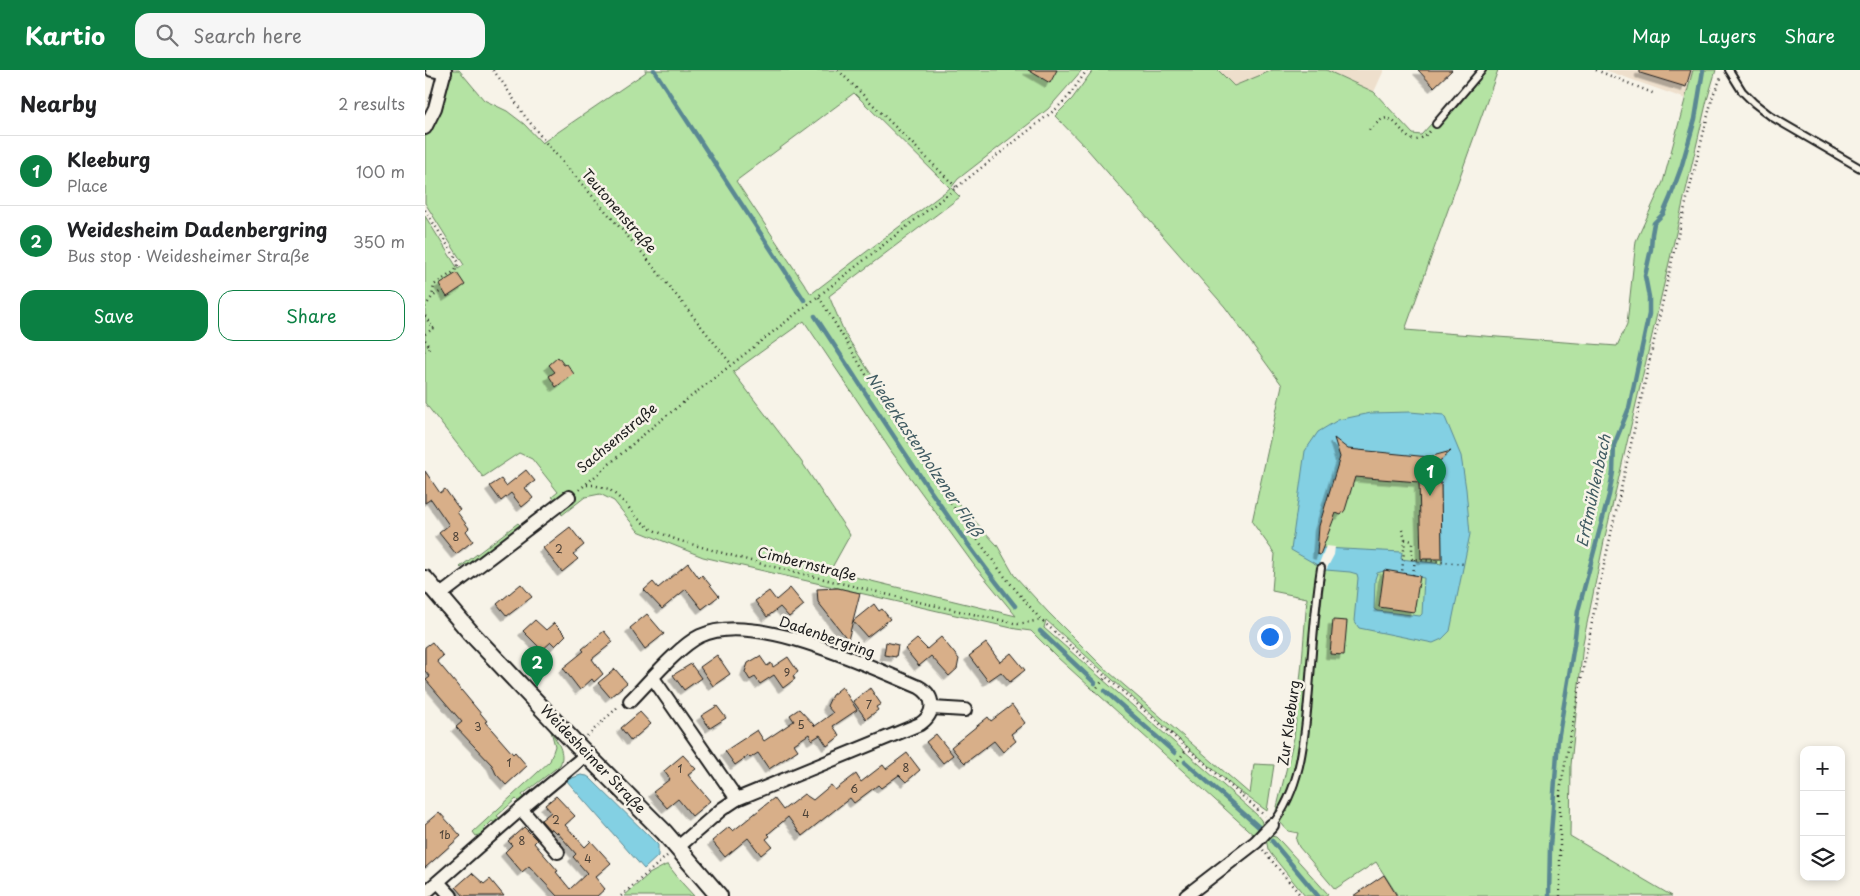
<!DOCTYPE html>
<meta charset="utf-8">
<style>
:root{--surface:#fff;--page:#f6f6f6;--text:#202124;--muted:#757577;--line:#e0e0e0;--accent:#0b8043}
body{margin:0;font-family:"Playpen Sans",sans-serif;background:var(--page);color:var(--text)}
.controls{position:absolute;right:15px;bottom:15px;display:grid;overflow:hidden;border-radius:10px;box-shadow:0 2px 8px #0003}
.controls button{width:45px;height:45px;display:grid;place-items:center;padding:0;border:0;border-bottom:1px solid var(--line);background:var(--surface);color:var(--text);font:25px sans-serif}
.you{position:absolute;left:844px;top:566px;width:18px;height:18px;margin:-12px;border:4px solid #fff;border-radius:50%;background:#1a73e8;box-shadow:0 0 0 8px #1a73e833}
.badge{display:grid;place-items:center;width:32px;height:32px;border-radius:50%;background:var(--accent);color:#fff;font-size:16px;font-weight:700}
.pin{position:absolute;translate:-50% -41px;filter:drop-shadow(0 1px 2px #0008)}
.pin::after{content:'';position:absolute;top:26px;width:18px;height:15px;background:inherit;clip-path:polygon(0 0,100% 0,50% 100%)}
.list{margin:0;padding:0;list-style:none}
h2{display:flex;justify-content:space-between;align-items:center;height:65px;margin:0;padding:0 20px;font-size:21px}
h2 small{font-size:16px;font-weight:400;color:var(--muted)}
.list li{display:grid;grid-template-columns:32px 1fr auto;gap:15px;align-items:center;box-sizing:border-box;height:70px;padding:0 20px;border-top:1px solid var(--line)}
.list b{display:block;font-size:19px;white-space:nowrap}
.list p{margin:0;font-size:16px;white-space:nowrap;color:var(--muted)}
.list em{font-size:16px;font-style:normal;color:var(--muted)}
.actions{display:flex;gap:10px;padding:15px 20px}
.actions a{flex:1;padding:11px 0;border:1px solid var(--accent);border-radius:15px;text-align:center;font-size:18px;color:var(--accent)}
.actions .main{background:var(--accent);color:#fff}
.icon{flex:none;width:28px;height:28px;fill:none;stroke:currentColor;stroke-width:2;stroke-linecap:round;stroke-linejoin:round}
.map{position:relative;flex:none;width:1435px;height:826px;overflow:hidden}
header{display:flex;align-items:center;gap:30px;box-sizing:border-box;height:70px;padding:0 25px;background:var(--accent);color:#fff}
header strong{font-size:24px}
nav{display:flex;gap:28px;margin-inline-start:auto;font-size:18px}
.search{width:350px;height:45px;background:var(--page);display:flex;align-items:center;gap:12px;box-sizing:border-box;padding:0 18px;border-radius:15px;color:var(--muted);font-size:19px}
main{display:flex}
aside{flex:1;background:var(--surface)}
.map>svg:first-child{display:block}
.built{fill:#eedfcc}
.green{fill:#b4e3a3;stroke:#688060;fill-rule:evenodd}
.water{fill:#83d0e3;stroke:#5a8893;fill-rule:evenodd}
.pier{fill:#f7f3e8}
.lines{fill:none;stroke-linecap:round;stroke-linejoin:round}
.stream{stroke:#5a8893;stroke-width:4.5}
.building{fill:#d8af89;stroke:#1c1c1c;filter:url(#shadow)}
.service-casing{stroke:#1c1c1c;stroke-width:10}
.minor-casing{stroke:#1c1c1c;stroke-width:16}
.tertiary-casing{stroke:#1c1c1c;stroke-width:20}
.path{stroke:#1c1c1c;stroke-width:2.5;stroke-dasharray:1 4;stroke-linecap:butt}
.service{stroke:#f7f3e8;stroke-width:6}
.minor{stroke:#f7f3e8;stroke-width:12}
.tertiary{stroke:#f7f3e8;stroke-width:16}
.labels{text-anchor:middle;stroke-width:5;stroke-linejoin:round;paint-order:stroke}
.number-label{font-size:11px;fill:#4b4137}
.street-label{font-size:14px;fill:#1c1c1c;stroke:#f7f3e8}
.water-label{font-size:15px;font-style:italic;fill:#405b62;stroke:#f7f3e8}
</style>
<header>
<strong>Kartio</strong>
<div class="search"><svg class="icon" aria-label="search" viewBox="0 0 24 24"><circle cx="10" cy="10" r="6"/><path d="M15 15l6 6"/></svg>Search here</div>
<nav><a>Map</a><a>Layers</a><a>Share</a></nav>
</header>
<main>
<aside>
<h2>Nearby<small>2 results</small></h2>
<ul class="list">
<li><span class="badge">1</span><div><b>Kleeburg</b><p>Place</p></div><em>100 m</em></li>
<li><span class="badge">2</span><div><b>Weidesheim Dadenbergring</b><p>Bus stop · Weidesheimer Straße</p></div><em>350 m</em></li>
</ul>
<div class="actions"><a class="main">Save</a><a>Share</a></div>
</aside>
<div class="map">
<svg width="1435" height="826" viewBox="0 0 1435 826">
<defs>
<filter id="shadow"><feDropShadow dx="-4.5" dy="4.5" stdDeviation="0" flood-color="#0004"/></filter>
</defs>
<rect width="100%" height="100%" fill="#f7f3e8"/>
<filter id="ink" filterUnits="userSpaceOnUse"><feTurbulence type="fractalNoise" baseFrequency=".02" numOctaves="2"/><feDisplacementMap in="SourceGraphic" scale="10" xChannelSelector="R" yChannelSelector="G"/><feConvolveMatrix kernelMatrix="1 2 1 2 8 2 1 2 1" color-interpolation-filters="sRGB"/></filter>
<g filter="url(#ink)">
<!-- built -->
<g class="built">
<polygon points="793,0 848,0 809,16"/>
<polygon points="901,0 959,0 949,22"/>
<polygon points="1180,0 1268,0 1261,29"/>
</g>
<!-- green -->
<g class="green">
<path d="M25,0H34L59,30L82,41L99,54L117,73L221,2L220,0H657L623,39L533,109L526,118L535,127L404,226L420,264L505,395L534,434L572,475L589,505L623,542L678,597L825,724L829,694L849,695L842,741L810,718L765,679L621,550L619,558L831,744L836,750L838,756L831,767L633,588L606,561L591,559L278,487L213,461L189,431L175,424L160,427L137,445L132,430L127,427L133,422L107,389L94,383L58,407L0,333V146L33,199L39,195L0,133V67L6,58ZM429,23L525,118L386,224L311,111ZM379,251L466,381L549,495L591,546L405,501L425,465L376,391L308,302Z"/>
<path d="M668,0H793L809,16L848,0H901L949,22L988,64L996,65L1007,53L1011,58L1033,36L1062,0H1073L980,260L1192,276L1202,254L1211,171L1238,112L1268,0H1291L1282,30L1179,471L1158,573L1146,695L1145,766L1247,826H973L951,792L910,819L874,777L871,770L873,763L863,761L855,752C867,727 876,704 881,677L900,499L895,497L891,515C887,556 878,720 851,741L869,668L877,592L882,528L847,521L850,484L827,452L857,315L800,237L663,80L630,46L647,29Z"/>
<polygon points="93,453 96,456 43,496 41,494 36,498 35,497"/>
<path d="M126,661C132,672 141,682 135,695L97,725L99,729L95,733L91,729L72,746L76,749L71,754L67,751L59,759L61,762L51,766L48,762L125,691L130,676Z"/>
<polygon points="846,766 851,767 857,773 903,824 899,826 880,826 846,784 843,779 841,769"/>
<polygon points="241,795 243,795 258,814 269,826 199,826 224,804"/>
</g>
<!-- water -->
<g class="water">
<path d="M985,342L1019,345L1036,386L1041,419L1045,464L1025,561L1017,569L1008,573L934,558L929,551L933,508L932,504L925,502L901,500L866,480L880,381L893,362L913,350L946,343ZM916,385L1007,387L1015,389L1014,391L1010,393L1011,413H1016L1017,494L976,489L977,482L898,478L892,476ZM959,501L999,508L997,544L995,546L952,541L949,539L950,509L952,503Z"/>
<polygon points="156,705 162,706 165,708 233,775 233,786 219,799 141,710"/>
</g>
<!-- pier -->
<polygon class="pier" points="901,476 910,477 909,485 901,500 893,496"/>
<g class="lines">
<!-- stream -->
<g class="stream">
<polyline points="229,0 379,230"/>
<path d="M390,246C455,344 517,445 590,536"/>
<polyline points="615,561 670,613"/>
<polyline points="680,621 750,683"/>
<polyline points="760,692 835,758"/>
<polyline points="847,771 893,826"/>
<polyline points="1124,826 1125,777 1133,670 1149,575 1153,541 1184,425 1188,402 1189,375 1204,338 1224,244 1224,227 1220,206 1226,179 1227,164 1229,153 1238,144 1245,128 1256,98 1270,49 1278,0"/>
</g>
</g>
<!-- building -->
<g class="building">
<polygon points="603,0 632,0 625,13"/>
<polygon points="993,0 1027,0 1009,17"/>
<polygon points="1215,0 1266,0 1261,17 1215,3"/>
<polygon points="32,203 40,215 22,227 14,214"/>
<polygon points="133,287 139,295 142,294 149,304 131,317 124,306 130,302 124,295"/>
<polygon points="909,368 923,379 1004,387 1026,381 1010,395 1011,413 1016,413 1017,489 996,489 994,412 930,407 920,440 916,445 911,443 895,485 892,484 894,456 915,387"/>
<polygon points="101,400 110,411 100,418 108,428 97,437 86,423 76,431 65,416 76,409 81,416"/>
<polygon points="0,401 15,423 20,419 35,440 32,442 44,458 41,461 48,471 31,484 14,463 24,455 6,429 0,433"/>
<polygon points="145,457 159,475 148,484 153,489 137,502 118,478"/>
<polygon points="263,493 274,508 277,505 294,526 277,539 261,519 237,539 219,520 228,512 233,518"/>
<polygon points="959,500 995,506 989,542 954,537"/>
<polygon points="96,514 107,527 82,546 72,534"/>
<polygon points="365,518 379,535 364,547 355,537 342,547 330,531 344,521 351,530"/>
<polygon points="413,518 435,523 423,570 393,532 392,519"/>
<polygon points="449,534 454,541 457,539 465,549 442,567 428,551"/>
<polygon points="222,544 239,564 220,579 205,558"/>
<polygon points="110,550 121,560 129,553 141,565 130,576 126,572 117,580 98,561"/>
<polygon points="908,550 922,551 919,585 905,584"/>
<polygon points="179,561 188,572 167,589 178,604 169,612 167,609 155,620 138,598 159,581 157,579"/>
<polygon points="516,567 534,589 532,599 524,606 506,586 494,596 480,579 492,569 502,579"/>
<polygon points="7,572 18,586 12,591 62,651 60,652 88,684 90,682 102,696 81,715 71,704 67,695 31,657 37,652 1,610 5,607 0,601 0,577"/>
<polygon points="461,572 473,575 471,587 459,585"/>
<polygon points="561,573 575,592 586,583 600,600 585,612 576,602 563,611 544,586"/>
<polygon points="292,585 305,604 288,616 275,597"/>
<polygon points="335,586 342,596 346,593 348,597 363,587 373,602 368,606 370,609 358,618 349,605 335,614 330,607 325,610 320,602 323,593"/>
<polygon points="266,594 276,608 259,620 248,605"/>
<polygon points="190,599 202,613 185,627 173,613"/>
<polygon points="417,617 432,640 408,656 415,666 402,676 395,665 387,670 384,664 369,674 373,680 344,699 333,683 325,688 323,686 310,695 300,681 332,660 339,671 369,651 365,645 374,639 390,656 408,643 402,636 407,625"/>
<polygon points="445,618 456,634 451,637 453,640 441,649 428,631"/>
<polygon points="587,635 600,653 586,664 591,671 578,682 569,671 540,693 535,688 526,677 563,647 566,651"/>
<polygon points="292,636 301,648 285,658 276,646"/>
<polygon points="215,642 226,654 206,671 196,658"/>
<polygon points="511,664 528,685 518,693 501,672"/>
<polygon points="482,683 495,700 481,712 474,705 456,718 453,715 429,733 425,728 377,766 363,747 343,764 345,766 341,769 347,776 336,785 323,768 300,787 287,771 304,757 308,761 349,728 358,740 379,724 388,730 406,715 410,720 431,704 436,712 458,695 461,699"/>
<polygon points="258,685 271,699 263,705 285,731 267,746 253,729 242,738 228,722 245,709 239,701"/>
<polygon points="131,726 150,746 140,755 160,777 166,771 186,793 170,807 180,819 172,826 132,826 104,796 97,802 80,782 87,775 83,771 99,757 112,770 109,773 133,801 131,802 145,819 162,803 148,787 151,784 132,762 131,763 126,758 125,760 116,750 126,742 120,735"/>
<polygon points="14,742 36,766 0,798 0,754"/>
<polygon points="47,803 59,814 65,809 79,826 39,826 31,817"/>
<polygon points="959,805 972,826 928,826"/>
</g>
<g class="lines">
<!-- service casing -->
<g class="service-casing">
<g id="service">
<polyline points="1304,0 1317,21 1329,33 1347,47 1435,98"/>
<polyline points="1011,54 1057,0"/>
<path d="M847,755C875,720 879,674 883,631C887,587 889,541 896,498"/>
</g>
</g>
<!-- minor casing -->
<g class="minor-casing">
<g id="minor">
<polyline points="7,0 20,3"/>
<polyline points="0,58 10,38 20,0"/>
<polyline points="14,526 144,427"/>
<polyline points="228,608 312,729"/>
<path d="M205,631C223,613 254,576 275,566C328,540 441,595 494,617C510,626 511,643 495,654L312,729L297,739L252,778"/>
<polyline points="507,638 540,640"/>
<polyline points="96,739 133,782"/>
<polyline points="13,812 26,826"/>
<polyline points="0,823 96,739 161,685"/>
<polyline points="761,826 831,772 847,755"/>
</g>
</g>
<!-- tertiary casing -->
<g class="tertiary-casing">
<polyline id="tertiary" points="0,509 46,563 149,672 239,762 294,826"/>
</g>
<!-- path -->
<g class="path">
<polyline points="68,0 78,13 99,45 122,74 219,185 307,295"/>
<polyline points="413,0 532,118"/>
<polyline points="1171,0 1230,24"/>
<path d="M944,60L957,49L962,48C980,54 982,85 1005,61"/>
<polyline points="0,140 34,193 30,201 9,215 7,227"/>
<polyline points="394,227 465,344 527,435 580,507 616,550 840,746"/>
<polyline points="0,237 7,227 18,220"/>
<polyline points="0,246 8,259"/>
<polyline points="0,264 12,256"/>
<polyline points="0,270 5,278 0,281"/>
<polyline points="162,415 168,415 184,419 200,433 212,448 226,459 252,470 333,493 489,531 593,554 616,550"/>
<polyline points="154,420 231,354 631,39 644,26 662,0"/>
<polyline points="977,460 980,469 977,503"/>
<polyline points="980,469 987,471 987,489 1039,494"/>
<polyline points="988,505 990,489"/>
<polyline points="669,621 681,607"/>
<polyline points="162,666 194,636"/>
<polyline points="750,694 762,679"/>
<polyline points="838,780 876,826"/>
<polyline points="196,826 242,786"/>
<polyline points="1135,826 1135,721 1171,531 1249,181 1288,25 1297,6"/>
</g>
<!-- service -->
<use href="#service" class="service"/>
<!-- minor -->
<use href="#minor" class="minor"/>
<!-- tertiary -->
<use href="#tertiary" class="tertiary"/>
</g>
</g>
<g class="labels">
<!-- number labels -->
<g class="number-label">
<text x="31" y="471">8</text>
<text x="134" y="483">2</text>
<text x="362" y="607">9</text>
<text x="444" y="639">7</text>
<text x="376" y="659">5</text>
<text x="53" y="661">3</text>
<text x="84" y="697">1</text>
<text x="481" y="702">8</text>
<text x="255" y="703">1</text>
<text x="429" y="723">6</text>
<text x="381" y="748">4</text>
<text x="131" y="754">2</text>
<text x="20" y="769">1b</text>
<text x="97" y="775">8</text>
<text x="163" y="793">4</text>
</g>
<!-- street labels -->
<g class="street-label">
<text transform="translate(194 141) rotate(49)" y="5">Teutonenstraße</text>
<text transform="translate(192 368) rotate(-40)" y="5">Sachsenstraße</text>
<text transform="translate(382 494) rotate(14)" y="5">Cimbernstraße</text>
<text transform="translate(402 567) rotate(19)" y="5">Dadenbergring</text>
<text transform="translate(864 653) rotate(-82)" y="5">Zur Kleeburg</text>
<text transform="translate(168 689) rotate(46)" y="5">Weidesheimer Straße</text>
</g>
<!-- water labels -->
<g class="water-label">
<text transform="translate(499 385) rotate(56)" y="5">Niederkastenholzener Fließ</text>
<text transform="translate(1169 421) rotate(-78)" y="5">Erftmühlenbach</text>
</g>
</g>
</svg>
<div class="controls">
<button>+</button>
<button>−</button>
<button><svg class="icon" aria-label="layers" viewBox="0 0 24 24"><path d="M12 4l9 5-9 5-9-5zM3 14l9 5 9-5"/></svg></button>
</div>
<div class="you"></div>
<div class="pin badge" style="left:1005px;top:426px">1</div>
<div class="pin badge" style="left:112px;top:617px">2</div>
</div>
</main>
